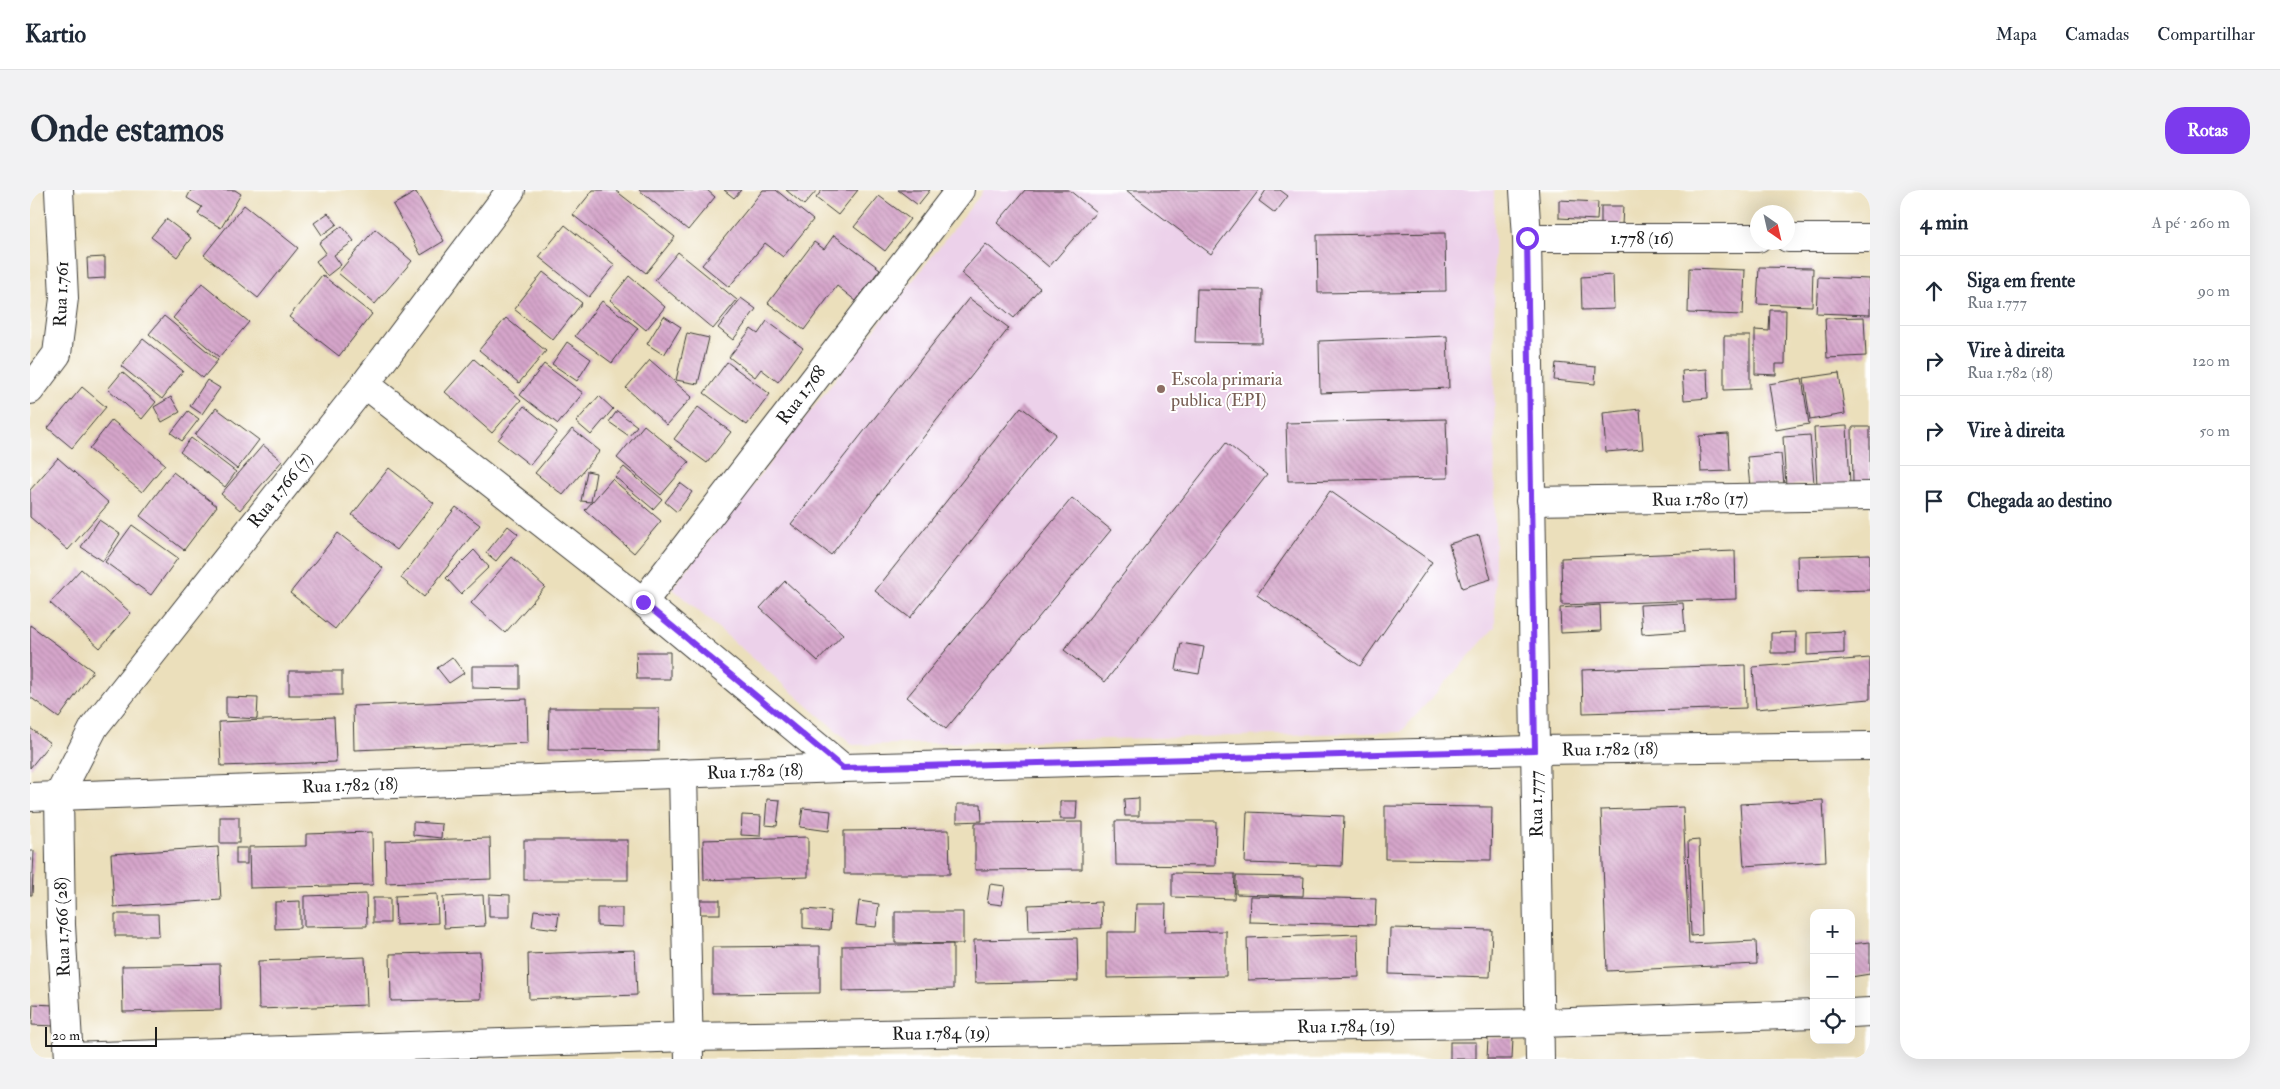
<!DOCTYPE html>
<html lang="pt">
<meta charset="utf-8">
<style>
:root{--surface:#fff;--page:#f2f2f3;--text:#1f2937;--muted:#747a83;--line:#e0e1e3;--accent:#7c3aed}
body{margin:0;font-family:"IM FELL Double Pica",serif;background:var(--page);color:var(--text)}
.controls{position:absolute;right:15px;bottom:15px;display:grid;overflow:hidden;border-radius:10px;box-shadow:0 5px 20px #0002}
.controls button{width:45px;height:45px;display:grid;place-items:center;padding:0;border:0;border-bottom:1px solid var(--line);background:var(--surface);color:var(--text);font:25px sans-serif}
.compass{position:absolute;left:1720px;top:15px;width:45px;height:45px;border-radius:50%;background:var(--surface);box-shadow:0 5px 20px #0002;rotate:146deg}
.scale{position:absolute;left:15px;bottom:12px;width:112px;box-sizing:border-box;padding-left:5px;border:2px solid #1c1c1c;border-top:0;font-size:14px;line-height:18px;white-space:nowrap;color:#1c1c1c;-webkit-text-stroke:4px #fff;paint-order:stroke}
.stop{position:absolute;width:15px;height:15px;margin:-11px;border:4px solid #7c3aed;border-radius:50%;background:#fff}
.stop.end{background:#7c3aed;border-color:#fff;box-shadow:0 1px 5px #0008}
.list{margin:0;padding:0;list-style:none}
h2{display:flex;justify-content:space-between;align-items:center;height:65px;margin:0;padding:0 20px;font-size:21px}
h2 small{font-size:16px;font-weight:400;color:var(--muted)}
.list li{display:grid;grid-template-columns:32px 1fr auto;gap:15px;align-items:center;box-sizing:border-box;height:70px;padding:0 20px;border-top:1px solid var(--line)}
.list b{display:block;font-size:19px;white-space:nowrap}
.list p{margin:0;font-size:16px;white-space:nowrap;color:var(--muted)}
.list em{font-size:16px;font-style:normal;color:var(--muted)}
.icon{flex:none;width:28px;height:28px;fill:none;stroke:currentColor;stroke-width:2;stroke-linecap:round;stroke-linejoin:round}
.map{position:relative;flex:none;width:1840px;height:869px;overflow:hidden;border-radius:20px}
header{display:flex;align-items:center;gap:30px;box-sizing:border-box;height:70px;padding:0 25px;background:var(--surface);border-bottom:1px solid var(--line)}
header strong{font-size:24px}
nav{display:flex;gap:28px;margin-inline-start:auto;font-size:18px}
.intro{display:flex;align-items:center;justify-content:space-between;box-sizing:border-box;height:120px;padding:0 30px}
h1{margin:0;font-size:35px}
.button{padding:12px 22px;border-radius:20px;background:var(--accent);color:#fff;font-size:18px;font-weight:700}
main{display:flex;gap:30px;padding:0 30px}
aside{flex:1;background:var(--surface);border-radius:20px;box-shadow:0 5px 20px #0002}
.map>svg:first-child{display:block}
.built{fill:#ecd1ea}
.building{fill:url(#building-back-hatch)}
.lines{fill:none;stroke-linecap:round;stroke-linejoin:round}
.minor-casing{stroke:#3b3934;stroke-width:30}
.minor{stroke:#fff;stroke-width:28}
.route{stroke:#7c3aed;stroke-width:6}
.education-dot{fill:#8d6e63;stroke:#fff;stroke-width:2}
.labels{text-anchor:middle;stroke-width:4;stroke-linejoin:round;paint-order:stroke}
.street-label{font-size:18px;fill:#1c1c1c;stroke:#fff}
.education-label{font-size:18px;fill:#785e54;stroke:#fff;text-anchor:start}
</style>
<header>
<strong>Kartio</strong>
<nav><a>Mapa</a><a>Camadas</a><a>Compartilhar</a></nav>
</header>
<div class="intro"><h1>Onde estamos</h1><a class="button">Rotas</a></div>
<main>
<div class="map">
<svg width="1840" height="869" viewBox="0 0 1840 869">
<defs>
<pattern id="building-back-hatch" width="6" height="6" patternUnits="userSpaceOnUse" patternTransform="scale(1.25)"><rect width="6" height="6" fill="#d5a5ca"/><path d="M-1 5l2 2M0 0l6 6M5-1l2 2" fill="none" stroke="#b68dad"/></pattern>
</defs>
<rect width="100%" height="100%" fill="#fff"/>
<filter id="ink" filterUnits="userSpaceOnUse"><feTurbulence type="fractalNoise" baseFrequency=".02" numOctaves="2"/><feDisplacementMap in="SourceGraphic" scale="10" xChannelSelector="R" yChannelSelector="G"/><feConvolveMatrix kernelMatrix="1 2 1 2 8 2 1 2 1" color-interpolation-filters="sRGB"/></filter>
<filter id="wash" filterUnits="userSpaceOnUse"><feTurbulence type="fractalNoise" baseFrequency=".0096" numOctaves="4" result="noise"/><feDisplacementMap in="SourceGraphic" scale="20" xChannelSelector="R" yChannelSelector="G"/><feGaussianBlur stdDeviation="1.12" result="paint"/><feColorMatrix in="noise" values="0 0 0 0 0 0 0 0 0 0 0 0 0 0 0 0 0 1.4 0 .05"/><feComposite in="paint" operator="in"/></filter>
<g filter="url(#wash)">
<rect width="100%" height="100%" fill="#ebdfbb"/>
<!-- built -->
<polygon class="built" points="954,0 1464,0 1465,437 1371,542 823,555 642,398"/>
<g id="blocks">
<!-- building -->
<g class="building">
<polygon points="161,0 205,0 211,4 191,38 168,24 172,17 157,8"/>
<polygon points="563,0 585,0 645,47 616,83 543,25"/>
<polygon points="609,0 677,0 685,7 658,40"/>
<polygon points="694,0 711,0 704,8"/>
<polygon points="733,0 746,0 783,30 753,67 735,53 699,97 672,75"/>
<polygon points="756,0 787,0 774,15"/>
<polygon points="792,0 828,0 808,25 786,8"/>
<polygon points="868,0 900,0 888,15"/>
<polygon points="995,0 1039,0 1066,22 1019,77 967,33"/>
<polygon points="1096,0 1229,0 1181,64"/>
<polygon points="1236,0 1250,0 1258,6 1245,23 1229,11"/>
<polygon points="386,2 414,51 391,65 363,15"/>
<polygon points="849,6 880,29 855,61 824,37"/>
<polygon points="1529,10 1568,12 1567,30 1529,28"/>
<polygon points="214,15 268,58 228,108 174,65"/>
<polygon points="1571,16 1593,16 1592,35 1571,34"/>
<polygon points="298,23 307,34 292,45 284,33"/>
<polygon points="136,29 161,48 147,67 121,47"/>
<polygon points="535,35 585,75 559,107 509,67"/>
<polygon points="312,36 324,51 304,65 311,75 297,86 286,71 296,63 289,53"/>
<polygon points="345,39 382,71 345,114 308,83"/>
<polygon points="1415,43 1416,101 1288,103 1287,45"/>
<polygon points="804,45 850,79 826,111 807,96 774,140 738,113 784,52 794,59"/>
<polygon points="956,54 1010,98 984,128 931,83"/>
<polygon points="648,62 707,110 683,139 625,90"/>
<polygon points="75,67 75,88 58,89 57,68"/>
<polygon points="1729,77 1783,78 1782,116 1727,114"/>
<polygon points="1659,78 1715,80 1713,125 1658,123"/>
<polygon points="513,82 552,113 523,150 484,119"/>
<polygon points="292,85 342,124 309,166 259,127"/>
<polygon points="1583,85 1584,119 1552,120 1551,87"/>
<polygon points="599,86 635,117 616,140 580,110"/>
<polygon points="1788,87 1840,89 1840,125 1786,123"/>
<polygon points="172,93 219,132 189,167 143,128"/>
<polygon points="1167,99 1233,100 1232,153 1165,152"/>
<polygon points="711,108 726,119 703,150 688,138"/>
<polygon points="939,108 979,138 801,365 761,334"/>
<polygon points="572,111 608,138 582,173 545,146"/>
<polygon points="1740,120 1756,120 1755,174 1746,174 1746,185 1725,184 1725,140 1739,141"/>
<polygon points="134,126 188,170 173,188 119,144"/>
<polygon points="634,126 651,137 634,165 617,154"/>
<polygon points="1834,127 1836,166 1797,168 1795,128"/>
<polygon points="476,128 516,161 489,193 449,160"/>
<polygon points="737,131 773,158 748,192 731,179 725,187 699,167 721,139 728,144"/>
<polygon points="657,143 679,148 668,194 646,190"/>
<polygon points="1417,146 1419,198 1290,203 1289,151"/>
<polygon points="1694,146 1720,146 1720,199 1694,200"/>
<polygon points="113,149 153,181 132,209 91,176"/>
<polygon points="537,152 561,169 547,191 522,174"/>
<polygon points="444,169 491,210 462,243 415,202"/>
<polygon points="620,170 662,207 637,235 596,198"/>
<polygon points="697,172 740,204 717,235 674,203"/>
<polygon points="1526,173 1566,177 1565,194 1524,190"/>
<polygon points="514,174 553,203 528,234 490,205"/>
<polygon points="1677,179 1678,208 1654,210 1652,181"/>
<polygon points="92,182 126,212 112,229 78,199"/>
<polygon points="1809,183 1815,224 1780,230 1774,188"/>
<polygon points="1772,188 1779,234 1746,240 1739,194"/>
<polygon points="177,190 190,198 172,224 160,216"/>
<polygon points="52,197 76,217 42,258 18,238"/>
<polygon points="569,206 583,219 561,245 546,232"/>
<polygon points="141,207 150,222 132,232 124,217"/>
<polygon points="494,216 527,242 500,275 468,250"/>
<polygon points="668,217 701,242 677,273 644,249"/>
<polygon points="991,217 1026,244 880,428 845,401"/>
<polygon points="186,218 229,250 207,279 165,245"/>
<polygon points="1610,219 1613,259 1576,262 1573,223"/>
<polygon points="158,221 169,229 152,251 141,243"/>
<polygon points="587,221 607,236 599,246 579,232"/>
<polygon points="1416,229 1418,288 1258,291 1256,233"/>
<polygon points="82,230 135,274 112,302 59,259"/>
<polygon points="614,235 659,272 631,305 587,268"/>
<polygon points="1817,236 1820,294 1787,296 1784,238"/>
<polygon points="1822,237 1840,237 1840,294 1823,294"/>
<polygon points="542,239 570,261 533,305 505,283"/>
<polygon points="1698,244 1700,281 1671,282 1669,246"/>
<polygon points="1780,245 1784,293 1756,296 1753,247"/>
<polygon points="161,248 206,282 195,297 150,262"/>
<polygon points="1196,253 1237,285 1075,492 1034,460"/>
<polygon points="233,255 252,271 210,320 191,304"/>
<polygon points="1751,264 1754,294 1720,297 1717,267"/>
<polygon points="28,268 79,313 38,360 0,327 0,300"/>
<polygon points="594,277 632,309 623,319 585,287"/>
<polygon points="359,278 404,313 367,360 322,325"/>
<polygon points="557,281 566,283 561,312 551,311"/>
<polygon points="143,282 187,316 154,360 110,326"/>
<polygon points="582,289 631,331 604,363 555,320"/>
<polygon points="650,293 662,302 647,322 635,312"/>
<polygon points="1300,301 1402,372 1330,476 1227,405"/>
<polygon points="1042,308 1081,340 916,539 877,507"/>
<polygon points="426,317 450,335 394,407 371,388"/>
<polygon points="69,330 90,344 73,371 51,357"/>
<polygon points="102,335 148,368 121,405 75,372"/>
<polygon points="478,336 488,344 466,371 456,363"/>
<polygon points="308,343 353,378 305,439 260,403"/>
<polygon points="1449,345 1461,389 1432,398 1419,354"/>
<polygon points="444,360 459,377 431,404 416,388"/>
<polygon points="1705,361 1706,409 1532,415 1531,368"/>
<polygon points="1840,364 1840,400 1768,402 1767,366"/>
<polygon points="482,367 515,397 475,443 441,413"/>
<polygon points="51,379 101,423 70,458 20,413"/>
<polygon points="755,391 813,444 788,471 730,418"/>
<polygon points="1653,413 1655,441 1612,444 1610,415"/>
<polygon points="1570,415 1571,441 1531,443 1530,418"/>
<polygon points="0,435 63,481 29,528 0,507"/>
<polygon points="1814,441 1814,463 1777,465 1777,443"/>
<polygon points="1766,442 1766,463 1741,463 1741,443"/>
<polygon points="1151,453 1174,457 1169,484 1146,480"/>
<polygon points="606,462 640,462 640,489 607,489"/>
<polygon points="422,467 434,483 419,493 407,478"/>
<polygon points="1840,468 1840,509 1726,519 1723,477"/>
<polygon points="1715,475 1716,518 1553,523 1552,480"/>
<polygon points="442,476 490,476 490,499 442,498"/>
<rect x="259" y="481" width="53" height="24"/>
<polygon points="196,507 228,508 227,529 196,527"/>
<polygon points="497,509 498,553 324,560 323,516"/>
<polygon points="519,518 629,518 628,561 518,560"/>
<polygon points="304,527 306,572 191,576 189,532"/>
<polygon points="0,538 20,553 0,578"/>
<polygon points="1109,608 1109,626 1095,626 1094,609"/>
<polygon points="737,609 750,610 747,636 735,635"/>
<polygon points="1793,610 1796,671 1714,676 1710,614"/>
<polygon points="1030,611 1047,611 1046,629 1030,629"/>
<polygon points="927,614 951,614 952,631 927,632"/>
<polygon points="1355,616 1462,617 1461,670 1355,669"/>
<polygon points="1653,617 1659,754 1726,751 1727,774 1577,781 1571,620"/>
<polygon points="773,618 801,621 799,641 770,637"/>
<polygon points="1217,622 1314,626 1312,676 1215,673"/>
<polygon points="712,625 731,626 730,646 711,645"/>
<rect x="190" y="627" width="19" height="26"/>
<polygon points="1085,631 1186,631 1185,676 1086,675"/>
<polygon points="383,632 412,634 411,648 383,645"/>
<polygon points="1052,632 1052,679 945,680 945,633"/>
<polygon points="919,640 920,684 814,684 814,641"/>
<polygon points="342,642 343,695 220,698 219,657 276,656 276,644"/>
<polygon points="778,647 778,687 674,690 673,650"/>
<polygon points="460,648 461,689 356,693 355,651"/>
<rect x="494" y="650" width="104" height="40"/>
<polygon points="1669,650 1672,745 1661,746 1658,651"/>
<polygon points="188,657 191,710 84,717 81,664"/>
<rect x="206" y="658" width="11" height="16"/>
<polygon points="0,661 4,661 2,705 0,705"/>
<polygon points="1142,683 1205,684 1204,709 1142,707"/>
<polygon points="1206,686 1274,687 1273,706 1206,704"/>
<polygon points="960,694 975,696 972,715 957,713"/>
<polygon points="336,704 337,736 274,737 274,706"/>
<polygon points="407,704 408,733 366,735 365,706"/>
<polygon points="459,704 480,705 480,727 459,727"/>
<polygon points="453,705 455,736 414,738 413,707"/>
<polygon points="1220,706 1346,709 1345,735 1219,732"/>
<rect x="343" y="708" width="17" height="25"/>
<rect x="666" y="710" width="24" height="14"/>
<polygon points="270,711 270,738 245,739 245,712"/>
<polygon points="829,711 849,714 846,737 826,735"/>
<polygon points="1071,712 1072,738 999,741 998,715"/>
<polygon points="1106,714 1136,714 1135,742 1196,741 1196,786 1077,788 1077,742 1105,742"/>
<polygon points="567,718 592,718 592,737 567,736"/>
<polygon points="773,719 801,721 800,740 773,738"/>
<polygon points="504,720 529,723 527,739 502,736"/>
<polygon points="865,722 933,722 933,754 865,753"/>
<polygon points="85,724 128,724 129,746 85,746"/>
<polygon points="1360,738 1462,740 1460,787 1359,784"/>
<polygon points="1328,744 1329,787 1218,790 1217,748"/>
<polygon points="1047,748 1048,791 945,793 944,750"/>
<polygon points="1840,752 1840,784 1821,787 1821,754"/>
<polygon points="923,754 923,799 812,801 812,756"/>
<polygon points="790,756 790,803 682,804 682,757"/>
<polygon points="605,760 607,805 499,809 498,764"/>
<polygon points="450,762 451,809 361,811 360,764"/>
<polygon points="335,767 337,815 229,819 228,771"/>
<polygon points="190,774 191,820 93,822 92,776"/>
<polygon points="3,814 24,815 23,836 2,835"/>
<polygon points="1458,848 1483,848 1482,869 1457,869"/>
<rect x="1420" y="852" width="26" height="17"/>
</g>
</g>
</g>
<g filter="url(#ink)">
<use href="#blocks" fill-opacity="0" stroke="#3b3934" stroke-width="1"/>
<g class="lines">
<!-- minor casing -->
<g class="minor-casing">
<g id="minor">
<polyline points="1494,0 1497,48 1510,869"/>
<polyline points="1497,48 1728,48"/>
<polyline points="1758,48 1840,48"/>
<polyline points="335,194 613,412 813,578"/>
<polyline points="0,200 27,164 34,108 29,0"/>
<polyline points="1500,311 1840,306"/>
<polyline points="613,412 930,0"/>
<polyline points="653,583 659,869"/>
<polyline points="0,607 813,578 1505,560 1840,556"/>
<polyline points="1821,823 1840,822"/>
<polyline points="39,867 659,847 1511,833 1784,824"/>
<polyline points="39,869 31,735 29,605 64,537 335,194 481,0"/>
</g>
</g>
<!-- minor -->
<use href="#minor" class="minor"/>
</g>
</g>
<g class="lines" filter="url(#ink)">
<!-- route -->
<polyline class="route" points="613,412 813,578 1505,560 1497,48"/>
</g>
<!-- markers -->
<circle class="education-dot" cx="1131" cy="199" r="5"/>
<g class="labels">
<!-- street labels -->
<g class="street-label">
<text x="1612" y="54">1.778 (16)</text>
<text transform="translate(31 104) rotate(-88)" y="6">Rua 1.761</text>
<text transform="translate(771 205) rotate(-53)" y="6">Rua 1.768</text>
<text transform="translate(250 300) rotate(-51)" y="6">Rua 1.766 (7)</text>
<text transform="translate(1670 309) rotate(-1)" y="6">Rua 1.780 (17)</text>
<text transform="translate(1580 559) rotate(-1)" y="6">Rua 1.782 (18)</text>
<text transform="translate(725 581) rotate(-2)" y="6">Rua 1.782 (18)</text>
<text transform="translate(320 595) rotate(-2)" y="6">Rua 1.782 (18)</text>
<text transform="translate(1506 614) rotate(-91)" y="6">Rua 1.777</text>
<text transform="translate(32 737) rotate(-92)" y="6">Rua 1.766 (28)</text>
<text transform="translate(1316 836) rotate(-1)" y="6">Rua 1.784 (19)</text>
<text transform="translate(911 843) rotate(-1)" y="6">Rua 1.784 (19)</text>
</g>
<!-- education labels -->
<g class="education-label">
<text x="1141" y="195">Escola primaria<tspan x="1141" dy="21">publica (EPI)</tspan></text>
</g>
</g>
</svg>
<div class="controls">
<button>+</button>
<button>−</button>
<button><svg class="icon" aria-label="locate" viewBox="0 0 24 24"><circle cx="12" cy="12" r="6"/><path d="M12 2v4M12 18v4M2 12h4M18 12h4"/></svg></button>
</div>
<svg class="compass" viewBox="-18 -18 36 36"><path d="M0-13l5 13h-10z" fill="#e53935"/><path d="M0 13l5-13h-10z" fill="#747a83"/></svg>
<div class="scale">20 m</div>
<div class="stop" style="left:1497px;top:48px"></div>
<div class="stop end" style="left:613px;top:412px"></div>
</div>
<aside>
<h2>4 min<small>A pé · 260 m</small></h2>
<ul class="list">
<li><svg class="icon" aria-label="ahead" viewBox="0 0 24 24"><path d="M12 20V5M6 11l6-6 6 6"/></svg><div><b>Siga em frente</b><p>Rua 1.777</p></div><em>90 m</em></li>
<li><svg class="icon" aria-label="right" viewBox="0 0 24 24"><path d="M7 20v-9h11M14 6l5 5-5 5"/></svg><div><b>Vire à direita</b><p>Rua 1.782 (18)</p></div><em>120 m</em></li>
<li><svg class="icon" aria-label="right" viewBox="0 0 24 24"><path d="M7 20v-9h11M14 6l5 5-5 5"/></svg><div><b>Vire à direita</b></div><em>50 m</em></li>
<li><svg class="icon" aria-label="arrive" viewBox="0 0 24 24"><path d="M6 21V4h12l-3 4 3 4H6"/></svg><div><b>Chegada ao destino</b></div></li>
</ul>
</aside>
</main>
